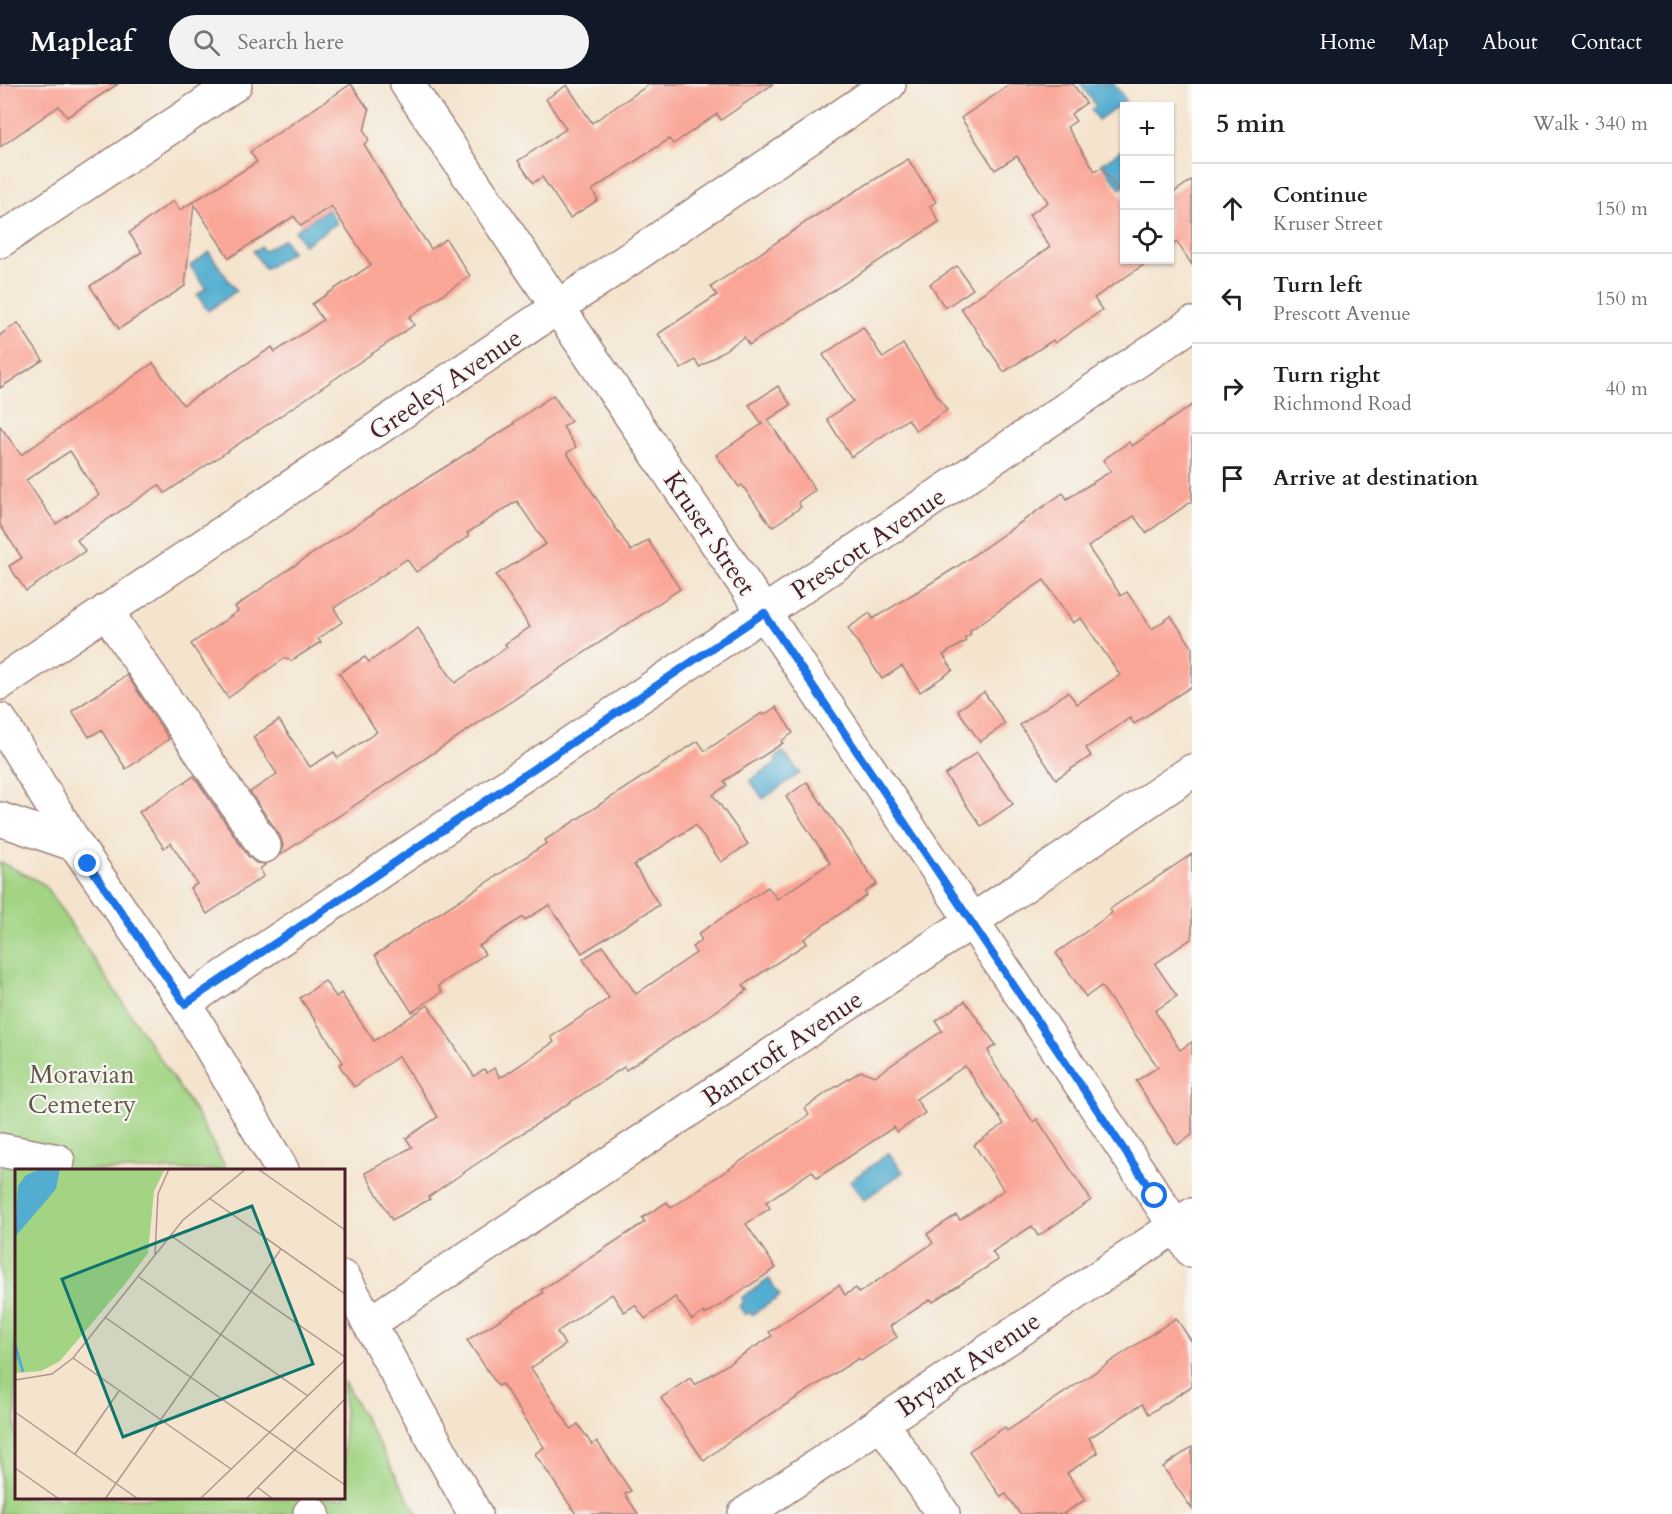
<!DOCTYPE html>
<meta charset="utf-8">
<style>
:root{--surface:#fff;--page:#f2f2f2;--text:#202124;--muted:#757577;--line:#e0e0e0;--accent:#111827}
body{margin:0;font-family:Cardo,serif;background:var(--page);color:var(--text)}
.controls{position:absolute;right:18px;top:18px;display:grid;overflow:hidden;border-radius:0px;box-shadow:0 2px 4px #0004}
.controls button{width:54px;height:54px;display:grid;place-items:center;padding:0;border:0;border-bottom:2px solid var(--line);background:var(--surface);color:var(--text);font:30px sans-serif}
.stop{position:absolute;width:18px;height:18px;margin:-14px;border:4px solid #1a73e8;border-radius:50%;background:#fff}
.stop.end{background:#1a73e8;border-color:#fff;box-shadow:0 2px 6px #0008}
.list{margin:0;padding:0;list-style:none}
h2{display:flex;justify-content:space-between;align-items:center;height:78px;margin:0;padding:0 24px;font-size:26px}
h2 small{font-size:20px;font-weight:400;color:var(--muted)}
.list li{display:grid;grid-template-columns:39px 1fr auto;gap:18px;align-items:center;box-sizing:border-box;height:90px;padding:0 24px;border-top:2px solid var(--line)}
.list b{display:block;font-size:22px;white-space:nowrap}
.list p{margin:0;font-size:20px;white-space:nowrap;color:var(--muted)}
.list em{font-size:20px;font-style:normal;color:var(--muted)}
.icon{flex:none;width:33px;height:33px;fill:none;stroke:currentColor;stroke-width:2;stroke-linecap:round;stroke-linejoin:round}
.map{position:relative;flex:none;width:1192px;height:1430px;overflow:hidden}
header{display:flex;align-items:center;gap:36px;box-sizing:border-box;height:84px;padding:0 30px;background:var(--accent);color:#fff}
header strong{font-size:28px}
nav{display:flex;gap:33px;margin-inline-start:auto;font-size:21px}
.search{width:420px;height:54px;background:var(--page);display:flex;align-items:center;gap:15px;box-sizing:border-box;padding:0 21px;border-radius:33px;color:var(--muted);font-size:22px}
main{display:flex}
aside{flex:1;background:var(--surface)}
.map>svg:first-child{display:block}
.green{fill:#a2d483;stroke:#767a57;stroke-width:1.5}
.water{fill:#52add0;stroke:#4e667e;stroke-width:1.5}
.building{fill:#faa697;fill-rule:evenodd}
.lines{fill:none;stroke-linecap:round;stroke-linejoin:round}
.minor-casing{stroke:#9f827c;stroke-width:36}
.major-casing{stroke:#9f827c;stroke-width:36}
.minor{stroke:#fff;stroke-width:33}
.major{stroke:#fff;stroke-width:33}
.route{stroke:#1a73e8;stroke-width:8}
.labels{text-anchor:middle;stroke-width:4.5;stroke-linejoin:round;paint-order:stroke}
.street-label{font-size:26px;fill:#4a1f2b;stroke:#f6f6f2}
.park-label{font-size:26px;fill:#645545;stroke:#f6f6f2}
.inset-river{fill:none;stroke:#52add0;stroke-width:3}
.inset-road{fill:none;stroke:#b0958d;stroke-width:1.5}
.view{fill:#0f766e;fill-opacity:0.15;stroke:#0f766e;stroke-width:3}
.inset-edge{fill:none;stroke:#4a1f2b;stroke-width:3}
</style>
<header>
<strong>Mapleaf</strong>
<div class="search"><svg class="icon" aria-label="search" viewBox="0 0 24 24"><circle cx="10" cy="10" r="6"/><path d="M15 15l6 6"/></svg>Search here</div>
<nav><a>Home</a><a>Map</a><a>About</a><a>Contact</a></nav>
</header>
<main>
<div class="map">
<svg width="1192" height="1430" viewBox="0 0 1192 1430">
<rect width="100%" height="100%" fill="#f6f6f2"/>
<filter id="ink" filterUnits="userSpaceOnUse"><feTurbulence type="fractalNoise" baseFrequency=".0167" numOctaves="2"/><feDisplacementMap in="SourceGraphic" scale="12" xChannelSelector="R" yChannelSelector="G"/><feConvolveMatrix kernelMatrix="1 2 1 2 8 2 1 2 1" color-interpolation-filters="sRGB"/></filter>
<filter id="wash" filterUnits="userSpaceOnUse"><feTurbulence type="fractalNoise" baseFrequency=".008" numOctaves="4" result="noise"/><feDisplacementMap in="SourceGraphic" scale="24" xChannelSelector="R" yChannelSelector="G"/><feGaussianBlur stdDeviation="1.35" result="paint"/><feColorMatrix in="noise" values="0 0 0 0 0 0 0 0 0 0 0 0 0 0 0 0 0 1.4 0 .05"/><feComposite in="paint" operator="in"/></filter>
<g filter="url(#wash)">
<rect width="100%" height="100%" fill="#f4e4ce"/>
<!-- green -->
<polygon class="green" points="0,778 44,800 196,1029 227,1086 16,1086 16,1414 344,1414 344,1297 417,1430 0,1430"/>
<!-- water -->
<g class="water">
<polygon points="1081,0 1114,0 1126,16 1098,36 1091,26 1096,22"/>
<polygon points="1124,64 1124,102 1120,105 1102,80"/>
<polygon points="328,125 337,139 304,161 295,147"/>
<polygon points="284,155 292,168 265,185 253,167 261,163 264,167"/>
<polygon points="209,168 236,207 208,227 197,211 206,204 190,182"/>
<polygon points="783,668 800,689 763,715 750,696 777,678 775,674"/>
<polygon points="889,1069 903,1088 864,1116 850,1097"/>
<polygon points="769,1195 780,1212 752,1231 750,1228 745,1231 739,1222 744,1218 741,1214"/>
</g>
<g id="blocks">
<!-- building -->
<g class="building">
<polygon points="0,0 118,0 67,33 59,22 0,63"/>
<path d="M351,0L369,26L364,47L369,56L364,60L394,110L431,165L446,155L470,192L409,233L414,241L292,324L165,409L159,401L77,456L85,467L26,507L9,482L22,474L0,441V342L21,371L153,279L183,321L272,263L275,268L323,236L312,220L371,181L331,122L301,142L294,132L229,174L194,120L185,202L119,245L90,202L142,168L129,149L173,117L180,126L257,78L250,68ZM70,367L99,411L56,440L26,396Z"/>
<polygon points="650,0 773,0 721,36 717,30 673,60 669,55 592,106 598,116 570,134 542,93 533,99 518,77 566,45 546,15 567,1 592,39"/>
<polygon points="1011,0 1073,0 1086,19 1071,30 1076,37 1067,43 1095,87 1102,83 1125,118 1125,176 1151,176 1094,214 1102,226 1055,259 1053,256 1004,288 961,224 1050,163 1029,131 1048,118 1017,72 995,86 961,34"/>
<polygon points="908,75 936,118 930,122 939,138 749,261 744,253 700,283 695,276 681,285 658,250 717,211 711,203 812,134"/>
<polygon points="1192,96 1192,181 1177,158 1170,163 1170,111"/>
<polygon points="957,182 973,205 945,224 930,200"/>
<polygon points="18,239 43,276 0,304 0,251"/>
<polygon points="863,243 883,274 903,260 947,326 916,347 908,335 851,373 827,335 853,317 823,271"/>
<polygon points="778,302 791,321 768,336 815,406 798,418 801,423 772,443 742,401 739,403 716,371 762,340 749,321"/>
<polygon points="553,311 571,337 563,343 576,363 567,369 613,440 631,467 648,456 680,505 280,771 283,761 280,752 250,708 277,690 253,653 279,636 310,683 334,668 338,674 377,648 339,589 365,573 369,578 418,544 455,599 507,563 505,560 530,543 496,491 546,460 517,417 467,449 469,452 416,488 407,475 334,524 342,538 318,555 321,558 291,577 285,574 228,614 191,560 238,527 235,523 286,487 429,393 514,340 513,339"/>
<polygon points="1192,321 1192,417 1146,449 1134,432 1088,463 1121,512 1127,508 1152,545 1171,532 1192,563 1192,602 1134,640 1130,634 1086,664 1091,672 1056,695 1020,641 1068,608 1077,620 1120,591 1081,534 1073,539 1044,496 969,547 971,550 964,554 966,557 943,571 953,586 920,608 902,582 882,595 848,544 870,529 873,535 955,484 1063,409 1067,415 1111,387 1103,376 1129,358 1132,362"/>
<polygon points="127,591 169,655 126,685 101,646 89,653 72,627"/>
<polygon points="984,608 1005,640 980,658 958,626"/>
<polygon points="776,623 793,649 781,657 783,659 724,697 727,701 713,711 748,760 721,778 695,741 634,781 659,821 582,869 549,821 525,836 523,833 479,862 485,870 438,902 442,908 412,928 375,871 547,759 545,756 698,657 705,667 762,629 764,631"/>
<polygon points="977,668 1013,720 981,742 945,691"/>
<polygon points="194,692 248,772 256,779 266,780 260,785 264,792 207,830 190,804 197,800 171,759 164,764 139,728"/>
<polygon points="807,698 877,800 865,808 867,811 804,855 807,859 743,901 747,906 703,936 626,986 624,983 504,1061 428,1113 430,1115 392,1136 365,1089 412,1063 406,1054 438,1033 399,972 354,1003 339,981 343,978 300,914 325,897 336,913 341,909 374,957 428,921 474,992 484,985 487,989 494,984 500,993 505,991 554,958 551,953 609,914 583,875 603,862 636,910 696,869 692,863 702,856 698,850 768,803 777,815 830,779 786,713"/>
<polygon points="1192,770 1192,854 1155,880 1177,912 1155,927 1180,966 1192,958 1192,1051 1177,1061 1136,997 1158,983 1101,902 1086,913 1056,869 1112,829 1110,825"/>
<polygon points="965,917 996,961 988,966 993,978 1033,1038 1037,1035 1091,1116 1038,1152 1032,1142 992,1168 998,1176 933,1218 931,1215 890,1242 897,1253 861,1277 859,1274 729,1357 704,1377 661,1314 690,1294 695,1301 772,1252 769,1248 839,1201 845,1211 856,1204 859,1209 933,1159 927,1150 956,1131 960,1136 1004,1106 974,1061 1004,1040 965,982 916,1015 925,1029 897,1048 894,1043 817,1094 812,1087 766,1118 770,1124 746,1140 776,1184 705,1231 704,1228 692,1236 675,1213 645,1235 635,1221 624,1228 612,1210 557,1248 565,1261 531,1284 571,1345 578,1340 592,1361 597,1357 631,1407 625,1410 638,1430 576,1430 535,1370 544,1363 502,1300 498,1302 467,1256 543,1209 541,1206 645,1138 642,1134 667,1118 671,1124 809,1031 805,1024 829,1007 861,987 875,992 942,947 936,937"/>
<polygon points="1176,1234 1192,1258 1192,1302 1149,1330 1142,1320 1089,1354 1098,1369 1067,1389 1085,1416 1063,1430 1020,1430 1006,1410 1001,1413 969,1367 1005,1343 1007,1347"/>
<polygon points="1192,1363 1192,1425 1163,1383"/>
</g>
</g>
</g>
<g filter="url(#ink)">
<use href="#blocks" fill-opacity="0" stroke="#9f827c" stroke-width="1.5"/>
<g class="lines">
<!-- minor casing -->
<g class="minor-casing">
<g id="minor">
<polyline points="407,0 972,837 1192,1167"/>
<polyline points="0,157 235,0"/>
<polyline points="106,527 264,762"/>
<polyline points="0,599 889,0"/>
<polyline points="0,735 76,761"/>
<polyline points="185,919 1192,240"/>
<polyline points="0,1066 58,1077"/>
<polyline points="370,1239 972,837 1192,687"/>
<polyline points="881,1338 943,1430"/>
<polyline points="310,1429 313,1430"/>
<polyline points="745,1430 1192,1131"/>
</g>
</g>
<!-- major casing -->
<g class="major-casing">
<g id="major">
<polyline points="0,636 76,761 185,919 282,1086"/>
<polyline points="344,1194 475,1430"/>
</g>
</g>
<!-- minor -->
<use href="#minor" class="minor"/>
<!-- major -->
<use href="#major" class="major"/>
</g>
</g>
<g class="lines" filter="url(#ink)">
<!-- route -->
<polyline class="route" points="88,780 185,920 764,529 1155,1112"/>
</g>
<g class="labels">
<!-- street labels -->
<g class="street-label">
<text transform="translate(445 300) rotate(-34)" y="9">Greeley Avenue</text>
<text transform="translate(710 449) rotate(56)" y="9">Kruser Street</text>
<text transform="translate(868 459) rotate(-34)" y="9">Prescott Avenue</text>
<text transform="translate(782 964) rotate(-34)" y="9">Bancroft Avenue</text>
<text transform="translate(968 1280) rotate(-34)" y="9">Bryant Avenue</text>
</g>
<!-- park labels -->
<g class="park-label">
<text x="82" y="999">Moravian<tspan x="82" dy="30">Cemetery</tspan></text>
</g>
</g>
<!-- overview -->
<g transform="translate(15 1085)">
<rect width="330" height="330" fill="#f4e4ce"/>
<path d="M0,0H150L139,22L133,84L110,115L45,192L26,202L0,204Z" fill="#a2d483"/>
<path d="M45,0L41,20L0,68L3,17L11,6L24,1Z" fill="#52add0"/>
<path class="inset-river" d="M0,176L8,203"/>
<path class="inset-road" d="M243,0L330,61M194,29L330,125M155,66L330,188M140,86L143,25L154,0M124,108L293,227M91,149L330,316M58,189L216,300M0,211L37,205L58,189L168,51L231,0M0,243L123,330M60,285L104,222M0,299L44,330M242,318L258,330M90,330L266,80M185,330L330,191M231,330L330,230"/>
<path class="view" d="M237,37L298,195L108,268L47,110Z"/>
<rect width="330" height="330" class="inset-edge"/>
</g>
</svg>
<div class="controls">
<button>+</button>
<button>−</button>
<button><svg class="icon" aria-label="locate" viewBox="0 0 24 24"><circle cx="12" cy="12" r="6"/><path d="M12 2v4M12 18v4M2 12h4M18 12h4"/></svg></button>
</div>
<div class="stop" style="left:1155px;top:1112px"></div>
<div class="stop end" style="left:88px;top:780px"></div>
</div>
<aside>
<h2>5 min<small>Walk · 340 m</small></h2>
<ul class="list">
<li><svg class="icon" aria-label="ahead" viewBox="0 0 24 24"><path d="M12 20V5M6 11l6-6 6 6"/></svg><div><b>Continue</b><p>Kruser Street</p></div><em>150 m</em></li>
<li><svg class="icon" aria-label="left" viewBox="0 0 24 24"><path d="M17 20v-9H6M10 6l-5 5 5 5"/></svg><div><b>Turn left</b><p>Prescott Avenue</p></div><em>150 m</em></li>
<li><svg class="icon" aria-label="right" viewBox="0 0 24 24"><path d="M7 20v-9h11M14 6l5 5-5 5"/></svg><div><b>Turn right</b><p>Richmond Road</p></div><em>40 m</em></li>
<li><svg class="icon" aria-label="arrive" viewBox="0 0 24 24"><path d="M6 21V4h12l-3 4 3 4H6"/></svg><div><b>Arrive at destination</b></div></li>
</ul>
</aside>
</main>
